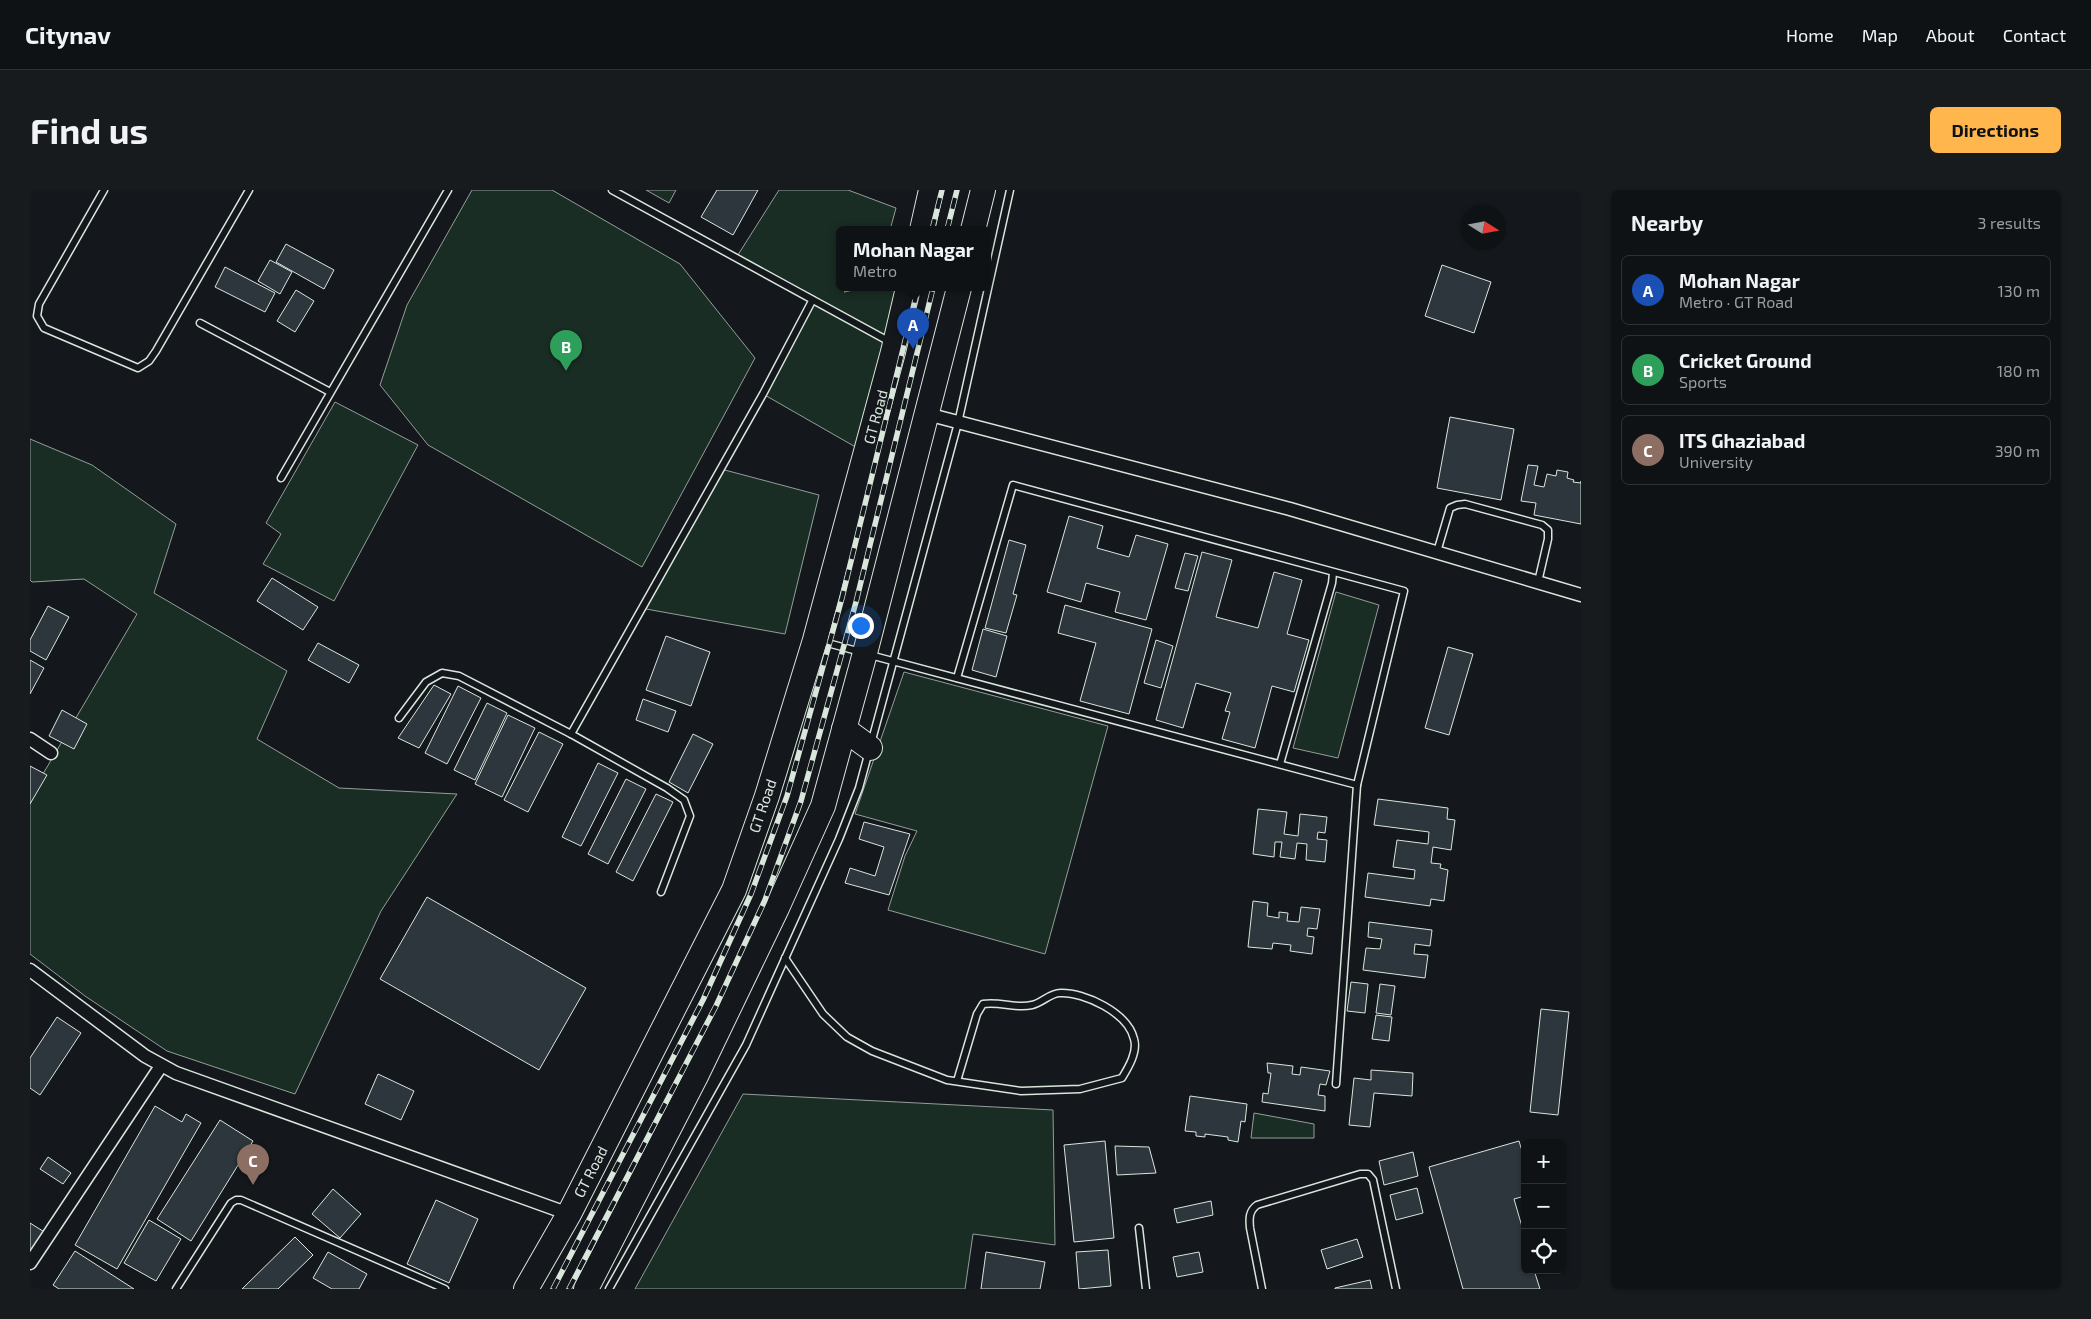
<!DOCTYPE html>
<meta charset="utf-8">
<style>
:root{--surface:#0f1215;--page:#181b1e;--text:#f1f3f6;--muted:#9b9ea0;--line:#2f3234;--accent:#ffb74d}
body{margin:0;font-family:"Exo 2",sans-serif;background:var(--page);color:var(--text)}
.controls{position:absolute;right:15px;bottom:15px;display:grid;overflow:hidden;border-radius:8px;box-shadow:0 1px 4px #0004}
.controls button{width:45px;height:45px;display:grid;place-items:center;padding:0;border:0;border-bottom:1px solid var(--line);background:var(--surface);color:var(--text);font:25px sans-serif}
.compass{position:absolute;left:1431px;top:15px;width:45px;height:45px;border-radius:50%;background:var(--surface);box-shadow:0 1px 4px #0004;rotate:101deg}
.you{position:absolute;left:830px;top:435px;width:18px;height:18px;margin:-12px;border:4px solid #fff;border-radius:50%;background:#1a73e8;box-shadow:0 0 0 8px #1a73e833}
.badge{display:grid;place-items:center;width:32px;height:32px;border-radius:50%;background:var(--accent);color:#fff;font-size:16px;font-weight:700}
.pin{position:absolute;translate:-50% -41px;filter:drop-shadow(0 1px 2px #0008)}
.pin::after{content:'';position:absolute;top:26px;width:18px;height:15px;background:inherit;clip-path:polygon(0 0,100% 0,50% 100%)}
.popup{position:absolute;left:806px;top:36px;width:155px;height:65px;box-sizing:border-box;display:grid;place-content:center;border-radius:8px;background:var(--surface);filter:drop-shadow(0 1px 4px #0005);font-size:16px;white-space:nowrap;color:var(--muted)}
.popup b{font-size:19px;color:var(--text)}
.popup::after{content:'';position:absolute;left:50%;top:100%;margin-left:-10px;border:10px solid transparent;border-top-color:var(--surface)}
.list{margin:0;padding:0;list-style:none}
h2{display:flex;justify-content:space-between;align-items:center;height:65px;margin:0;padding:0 20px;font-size:21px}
h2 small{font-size:16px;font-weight:400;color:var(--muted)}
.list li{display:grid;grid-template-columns:32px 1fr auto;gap:15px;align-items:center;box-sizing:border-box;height:70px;margin:0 10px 10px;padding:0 10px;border:1px solid var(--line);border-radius:8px}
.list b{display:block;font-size:19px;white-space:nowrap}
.list p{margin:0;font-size:16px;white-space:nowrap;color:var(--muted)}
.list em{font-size:16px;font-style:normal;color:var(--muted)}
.icon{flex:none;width:28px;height:28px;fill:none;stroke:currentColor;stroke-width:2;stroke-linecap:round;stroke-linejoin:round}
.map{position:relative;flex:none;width:1551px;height:1099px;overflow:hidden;border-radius:8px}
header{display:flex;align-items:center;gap:30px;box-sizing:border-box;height:70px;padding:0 25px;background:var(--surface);border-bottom:1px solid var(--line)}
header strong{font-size:24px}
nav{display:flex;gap:28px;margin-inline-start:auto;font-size:18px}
.intro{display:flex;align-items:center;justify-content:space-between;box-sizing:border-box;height:120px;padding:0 30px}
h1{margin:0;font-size:35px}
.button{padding:12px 22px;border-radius:8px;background:var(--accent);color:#111;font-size:18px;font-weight:700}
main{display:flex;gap:30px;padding:0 30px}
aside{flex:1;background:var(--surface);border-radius:8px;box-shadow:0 1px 4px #0004}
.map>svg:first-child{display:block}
.green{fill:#1a2d24;stroke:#939e99}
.building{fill:#2c363c;stroke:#d8e6dc}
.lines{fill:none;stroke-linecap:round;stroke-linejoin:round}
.lane-casing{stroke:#d8e6dc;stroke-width:9}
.street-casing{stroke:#d8e6dc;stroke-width:15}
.highway-casing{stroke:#d8e6dc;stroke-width:26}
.lane{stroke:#14181c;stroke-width:6}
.street{stroke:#14181c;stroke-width:12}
.highway{stroke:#14181c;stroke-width:24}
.rail-casing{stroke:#d8e6dc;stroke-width:5.5}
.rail{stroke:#14181c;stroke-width:4;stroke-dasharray:11;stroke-linecap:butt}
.labels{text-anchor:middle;stroke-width:4;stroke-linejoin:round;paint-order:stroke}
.street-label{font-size:15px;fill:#d8e6dc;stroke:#14181c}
</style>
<header>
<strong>Citynav</strong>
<nav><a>Home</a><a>Map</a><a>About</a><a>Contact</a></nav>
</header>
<div class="intro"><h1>Find us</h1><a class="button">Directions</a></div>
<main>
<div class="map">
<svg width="1551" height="1099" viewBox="0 0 1551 1099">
<rect width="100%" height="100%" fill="#14181c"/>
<!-- green -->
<g class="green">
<polygon points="442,0 522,0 650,74 725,168 612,377 398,255 350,195 377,115"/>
<polygon points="616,0 646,0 639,13"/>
<polygon points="749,0 818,0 866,18 860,40 809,40 809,98 827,98 814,102 833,98 878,98 836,263 733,204 786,107 706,68"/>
<polygon points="305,212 388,255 304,411 233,374 251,344 236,333"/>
<polygon points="0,249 62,275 146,334 124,403 257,481 227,549 309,598 427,604 351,721 265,904 137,861 55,806 0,764 0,606 107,424 54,389 2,392 0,390"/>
<polygon points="691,279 789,305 755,444 616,419"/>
<polygon points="1306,402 1349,415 1308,568 1263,558"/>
<polygon points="874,482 1078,536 1015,764 858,720 875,666 887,641 825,624"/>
<polygon points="713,904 1023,920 1025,1055 943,1044 935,1099 605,1099"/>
<polygon points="1224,923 1284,934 1284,948 1221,948"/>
</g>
<!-- building -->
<g class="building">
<polygon points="687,0 728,0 703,45 671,27"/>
<polygon points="256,54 304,80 294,99 246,72"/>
<polygon points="240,70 262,82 250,104 228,91"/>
<polygon points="1412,75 1461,92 1444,143 1395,126"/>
<polygon points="195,77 245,103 235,122 185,97"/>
<polygon points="266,100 284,111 265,142 247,131"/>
<polygon points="1420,227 1484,239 1471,310 1407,298"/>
<polygon points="1498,275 1508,276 1504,295 1514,297 1517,284 1526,286 1527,280 1538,282 1537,288 1544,290 1543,292 1551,293 1551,291 1551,334 1504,325 1506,313 1491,311"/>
<polygon points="1039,326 1073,336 1067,358 1099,367 1106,345 1138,354 1116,430 1085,422 1090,402 1056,393 1051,412 1017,402"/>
<polygon points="979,350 996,355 983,404 987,405 976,443 955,438"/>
<polygon points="1172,362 1202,370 1186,427 1228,438 1244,382 1272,390 1257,444 1279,450 1264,502 1242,496 1225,558 1192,549 1200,522 1195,521 1201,503 1166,493 1153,538 1126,530"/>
<polygon points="1155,363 1168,366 1158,401 1145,398"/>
<polygon points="242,388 288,417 273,440 227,411"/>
<polygon points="1035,415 1122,439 1099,524 1050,511 1066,453 1028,443"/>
<polygon points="18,416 39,427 16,470 0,461 0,450"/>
<polygon points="953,439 977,446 966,487 942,480"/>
<polygon points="636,446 680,462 661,516 616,500"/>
<polygon points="1126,450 1143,456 1131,498 1114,493"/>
<polygon points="288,453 329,475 319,493 278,470"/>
<polygon points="1418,457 1443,464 1419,545 1395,538"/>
<polygon points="0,470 14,478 0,504"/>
<polygon points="404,495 421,504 389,558 368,548"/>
<polygon points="428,496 451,508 417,574 395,563"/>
<polygon points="613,509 646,521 638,542 606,530"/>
<polygon points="457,513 477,523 445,590 424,580"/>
<polygon points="32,520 57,534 44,559 19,546"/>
<polygon points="478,525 505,538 472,607 445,594"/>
<polygon points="509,542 533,554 498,622 474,610"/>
<polygon points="663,544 683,554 658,603 639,592"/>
<polygon points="568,573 588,583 551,656 532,647"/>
<polygon points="0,576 17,585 0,614"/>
<polygon points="596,589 616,599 578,674 558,664"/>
<polygon points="626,604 643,612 603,691 586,682"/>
<polygon points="1348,609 1418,618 1417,629 1425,630 1421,660 1403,657 1401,673 1411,674 1410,678 1418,680 1414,711 1401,709 1400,716 1335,707 1338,683 1384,689 1385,680 1363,677 1367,650 1398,654 1399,642 1344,635"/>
<polygon points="1228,619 1257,622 1254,644 1268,646 1270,624 1297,627 1295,643 1288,642 1287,649 1297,650 1295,672 1276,670 1277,654 1267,653 1265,669 1250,667 1252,652 1245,652 1244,667 1223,664"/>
<polygon points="834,632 880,644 859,705 815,693 820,678 845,686 854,657 829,649"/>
<polygon points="397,707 556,798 509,880 350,789"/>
<polygon points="1223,711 1238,713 1237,726 1249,728 1249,722 1258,723 1257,731 1269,732 1271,717 1290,719 1287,739 1278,738 1277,746 1284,747 1282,764 1260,761 1261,755 1243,753 1242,759 1218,757"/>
<polygon points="1339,732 1402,740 1400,756 1385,754 1384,764 1398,765 1395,788 1333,780 1336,758 1350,759 1352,749 1338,747"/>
<polygon points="1321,792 1338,794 1335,823 1317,821"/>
<polygon points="1350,794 1365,796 1361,825 1346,823"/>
<polygon points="1511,819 1539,822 1528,925 1500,922"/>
<polygon points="1346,825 1362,827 1359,851 1342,849"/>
<polygon points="27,827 51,843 10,905 0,898 0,868"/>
<polygon points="1237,873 1263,876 1262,884 1270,885 1271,877 1300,881 1296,895 1290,894 1288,905 1295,906 1295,921 1232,912 1233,903 1238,904 1241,883 1238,883"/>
<polygon points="1341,880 1383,883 1382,906 1344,903 1340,937 1319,935 1324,888 1341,890"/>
<polygon points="348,884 384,901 371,930 335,914"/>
<polygon points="1160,906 1217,914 1215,932 1211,931 1208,952 1198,950 1198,947 1175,944 1175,947 1166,946 1166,942 1155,941"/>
<polygon points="125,916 152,932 156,924 171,933 87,1079 45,1055"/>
<polygon points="190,930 223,951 161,1051 127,1029"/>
<polygon points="1075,951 1084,1048 1044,1052 1034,955"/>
<polygon points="1489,951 1495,971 1495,1006 1484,1009 1495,1047 1495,1080 1504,1080 1510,1099 1433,1099 1399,977"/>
<polygon points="1085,956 1119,957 1126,983 1087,985"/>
<polygon points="1383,962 1388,986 1354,995 1349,971"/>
<polygon points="18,967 41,983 33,994 10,979"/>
<polygon points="1387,998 1393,1023 1366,1030 1360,1005"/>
<polygon points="303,999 331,1024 310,1048 282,1024"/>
<polygon points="406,1010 448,1029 419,1093 377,1074"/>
<polygon points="1181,1011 1183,1025 1147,1033 1144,1019"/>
<polygon points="119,1030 151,1049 126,1091 94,1073"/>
<polygon points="0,1033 16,1043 0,1068"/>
<polygon points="265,1047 283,1065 248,1099 212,1099"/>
<polygon points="1327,1049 1333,1067 1297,1079 1291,1060"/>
<polygon points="1078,1060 1081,1096 1049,1099 1046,1062"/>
<polygon points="45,1061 104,1099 29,1099 23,1095"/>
<polygon points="298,1062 337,1084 329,1099 302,1099 283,1088"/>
<polygon points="956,1062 1015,1072 1010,1099 951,1099"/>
<polygon points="1169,1062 1173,1082 1147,1087 1143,1067"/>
<polygon points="1340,1090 1342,1099 1305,1099 1305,1098"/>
</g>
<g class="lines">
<!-- lane casing -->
<g class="lane-casing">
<g id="lane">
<polyline points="74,0 9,114 7,126 14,138 108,178 119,171 126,161 219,0"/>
<polyline points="582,0 860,152"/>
<polyline points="170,133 300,202"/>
<polyline points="251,288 418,0"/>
<polyline points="1407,362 1420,318 1427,315 1435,314 1512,335 1518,340 1518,349 1508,392"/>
<polyline points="790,451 831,462"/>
<polyline points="840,465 1327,595"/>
<polyline points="927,488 983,295 1374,401 1327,595 1306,894"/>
<polyline points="369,528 396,492 412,483 429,486 541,544 637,598 654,610 660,626 631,702"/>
<polyline points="541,544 733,204 782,111"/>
<polyline points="1250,574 1302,393 1303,383"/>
<path d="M755,768L793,824L817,847L842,861L917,890L991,901L1050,899L1092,888C1098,878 1108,862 1104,849C1098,823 1055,802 1030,803C1020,803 1012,813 1002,815C985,819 970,811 953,814L947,824L927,891"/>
<polyline points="1109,1038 1116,1099"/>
<polyline points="146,1099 201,1013 206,1010 211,1010 415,1099"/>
<polyline points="579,1099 716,855 809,649 829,598 928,233 980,0"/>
<path d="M1232,1099L1220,1038C1219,1028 1219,1021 1227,1015L1330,984H1338L1343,990L1366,1099"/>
</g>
</g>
<!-- street casing -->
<g class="street-casing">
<g id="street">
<polyline points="897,224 1260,319 1551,405"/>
<polyline points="0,549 21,563"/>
<polyline points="0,780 115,866 146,883 539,1024"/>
<polyline points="0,1073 131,876"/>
</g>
</g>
<!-- highway casing -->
<g class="highway-casing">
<g id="highway">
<polyline points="892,40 901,0"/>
<polyline points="943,40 953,0"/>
<polyline points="814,539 840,558"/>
<polyline points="496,1099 539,1024 704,700 737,606 785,450 863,162 878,98"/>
<polyline points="556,1099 666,886 747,718 793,616 835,463 929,98"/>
</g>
</g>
<!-- lane -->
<use href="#lane" class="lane"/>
<!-- street -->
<use href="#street" class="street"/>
<!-- highway -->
<use href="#highway" class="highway"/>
<!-- rail casing -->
<g class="rail-casing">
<g id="rail">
<polyline points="902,40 912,0"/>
<polyline points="917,40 927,0"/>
<polyline points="523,1099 673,810 721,704 757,606 812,408 888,98"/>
<polyline points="539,1099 686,816 735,710 771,611 826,412 903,98"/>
</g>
</g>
<!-- rail -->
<use href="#rail" class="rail"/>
</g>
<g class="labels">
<!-- street labels -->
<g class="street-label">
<text transform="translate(846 227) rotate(-75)" y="5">GT Road</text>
<text transform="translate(733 616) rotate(-71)" y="5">GT Road</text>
<text transform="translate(561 982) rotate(-63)" y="5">GT Road</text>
</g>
</g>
</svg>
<div class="controls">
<button>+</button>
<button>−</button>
<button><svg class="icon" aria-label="locate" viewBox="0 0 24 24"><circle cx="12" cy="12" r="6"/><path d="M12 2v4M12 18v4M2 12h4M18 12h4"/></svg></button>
</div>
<svg class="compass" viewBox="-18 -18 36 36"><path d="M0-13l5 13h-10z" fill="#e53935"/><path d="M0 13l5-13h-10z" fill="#9b9ea0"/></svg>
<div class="you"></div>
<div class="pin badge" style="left:883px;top:159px;background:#1a4fb4">A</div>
<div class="popup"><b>Mohan Nagar</b>Metro</div>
<div class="pin badge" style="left:536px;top:181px;background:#2e9e5b">B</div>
<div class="pin badge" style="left:223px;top:995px;background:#8d6e63">C</div>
</div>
<aside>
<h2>Nearby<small>3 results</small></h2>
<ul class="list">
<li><span class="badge" style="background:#1a4fb4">A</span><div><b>Mohan Nagar</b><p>Metro · GT Road</p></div><em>130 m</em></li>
<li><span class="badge" style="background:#2e9e5b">B</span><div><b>Cricket Ground</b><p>Sports</p></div><em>180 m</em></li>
<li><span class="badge" style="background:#8d6e63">C</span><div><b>ITS Ghaziabad</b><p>University</p></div><em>390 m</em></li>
</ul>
</aside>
</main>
